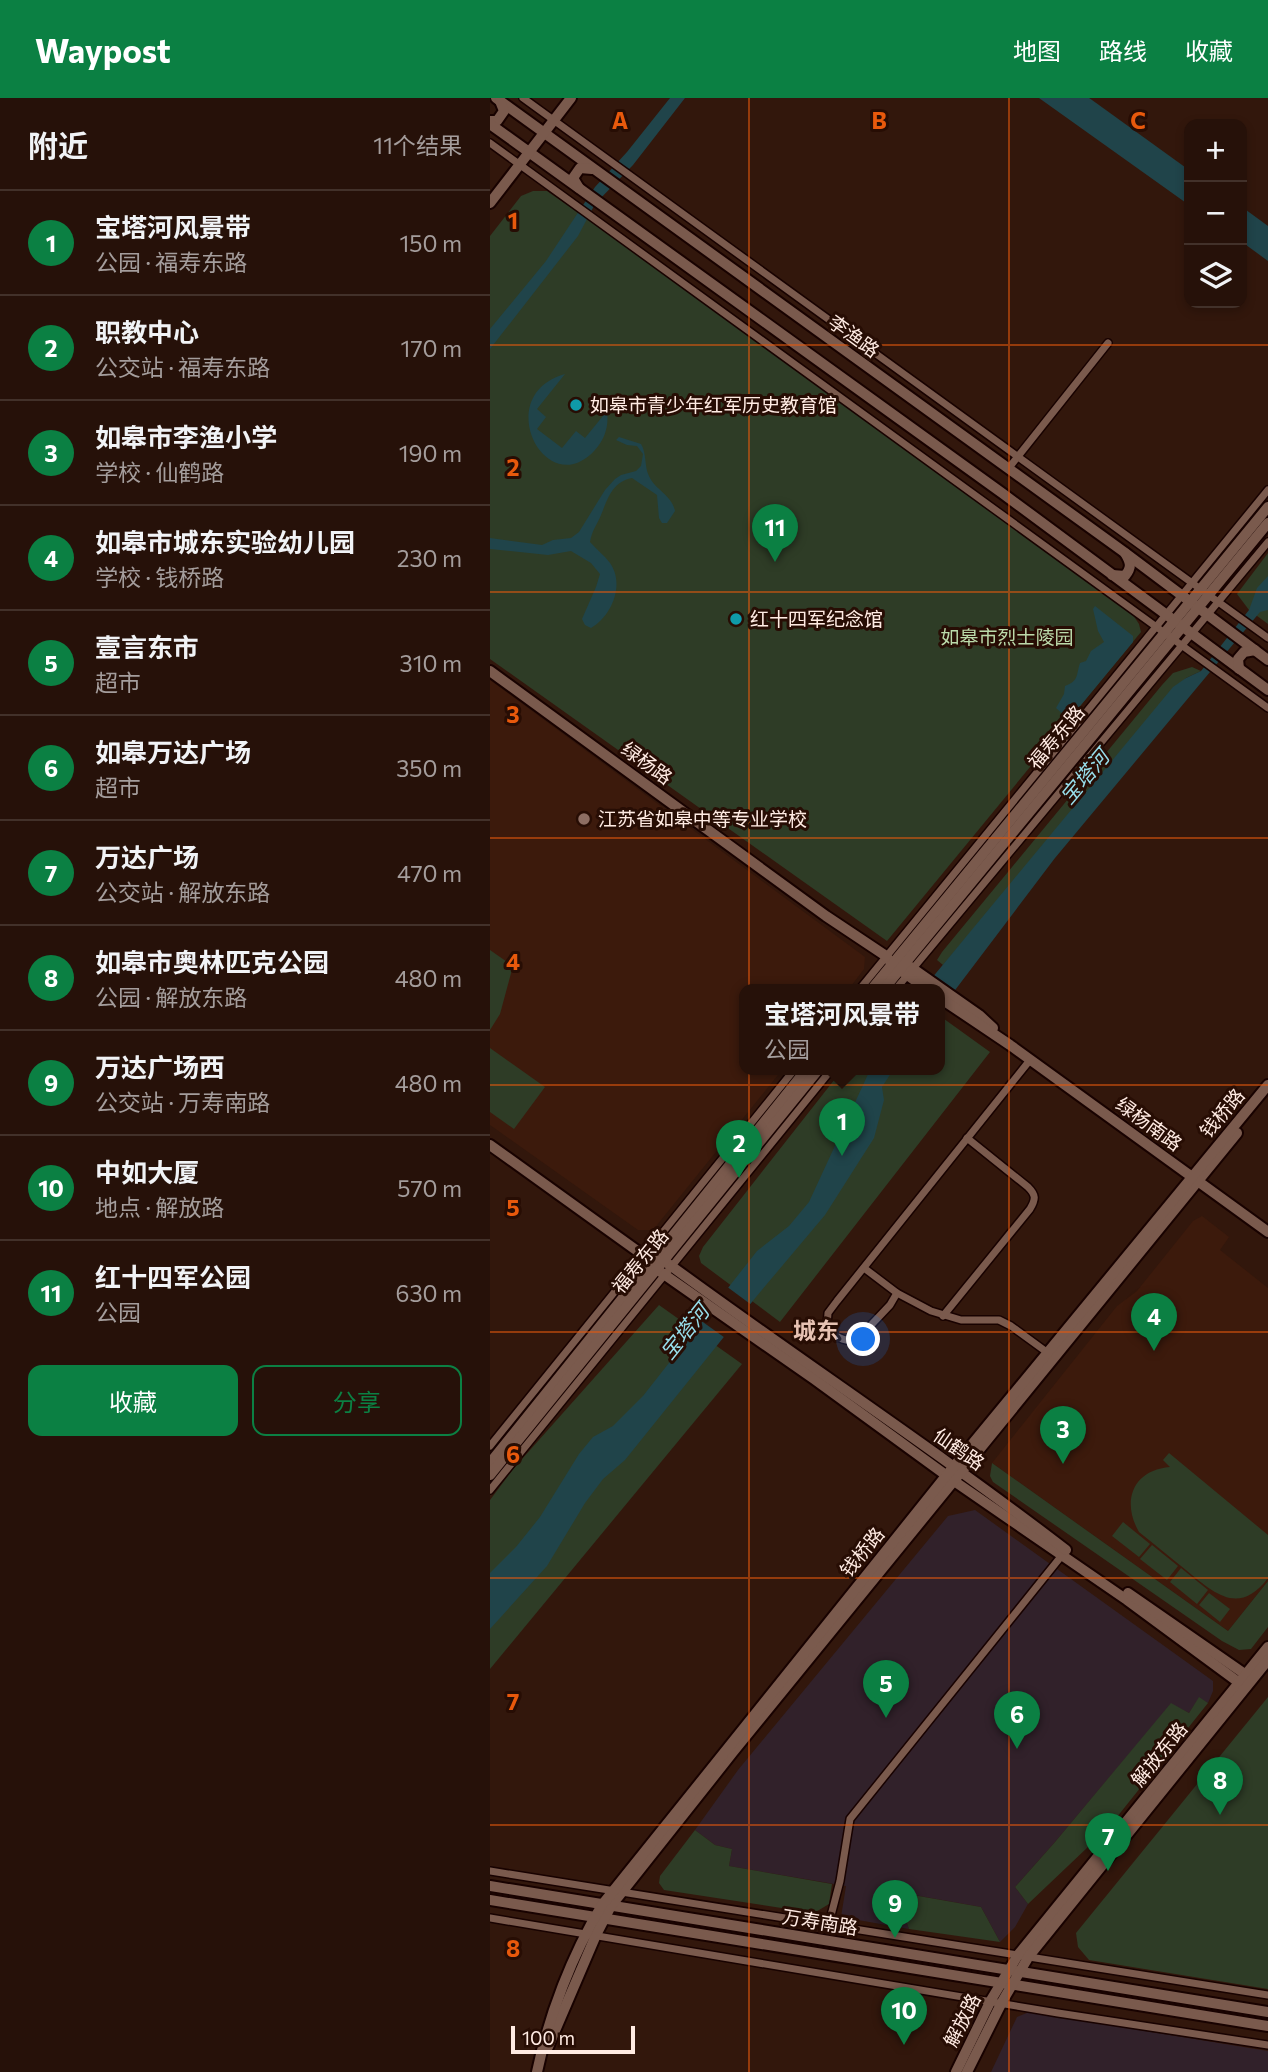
<!DOCTYPE html>
<html lang="zh">
<meta charset="utf-8">
<style>
:root{--surface:#261109;--page:#2e1a12;--text:#f1f3f6;--muted:#a49d9c;--line:#42312a;--accent:#0b8043}
body{margin:0;font-family:Commissioner,"Noto Sans SC",sans-serif;background:var(--page);color:var(--text)}
.controls{position:absolute;right:21px;top:21px;display:grid;overflow:hidden;border-radius:14px;box-shadow:0 4px 10px #0003}
.controls button{width:63px;height:63px;display:grid;place-items:center;padding:0;border:0;border-bottom:2px solid var(--line);background:var(--surface);color:var(--text);font:35px sans-serif}
.scale{position:absolute;left:21px;bottom:18px;width:124px;box-sizing:border-box;padding-left:7px;border:4px solid #ffebe3;border-top:0;font-size:19px;line-height:24px;white-space:nowrap;color:#ffebe3;-webkit-text-stroke:5px #270d04;paint-order:stroke}
.you{position:absolute;left:374px;top:1242px;width:24px;height:24px;margin:-18px;border:5px solid #fff;border-radius:50%;background:#1a73e8;box-shadow:0 0 0 10px #1a73e833}
.badge{display:grid;place-items:center;width:46px;height:46px;border-radius:50%;background:var(--accent);color:#fff;font-size:23px;font-weight:700}
.pin{position:absolute;translate:-50% -58px;filter:drop-shadow(0 2px 4px #0008)}
.pin::after{content:'';position:absolute;top:37px;width:24px;height:21px;background:inherit;clip-path:polygon(0 0,100% 0,50% 100%)}
.popup{position:absolute;left:249px;top:886px;width:206px;height:91px;box-sizing:border-box;display:grid;place-content:center;border-radius:14px;background:var(--surface);filter:drop-shadow(0 2px 5px #0005);font-size:23px;white-space:nowrap;color:var(--muted)}
.popup b{font-size:26px;color:var(--text)}
.popup::after{content:'';position:absolute;left:50%;top:100%;margin-left:-14px;border:14px solid transparent;border-top-color:var(--surface)}
.list{margin:0;padding:0;list-style:none}
h2{display:flex;justify-content:space-between;align-items:center;height:91px;margin:0;padding:0 28px;font-size:30px}
h2 small{font-size:23px;font-weight:400;color:var(--muted)}
.list li{display:grid;grid-template-columns:46px 1fr auto;gap:21px;align-items:center;box-sizing:border-box;height:105px;padding:0 28px;border-top:2px solid var(--line)}
.list b{display:block;font-size:26px;white-space:nowrap}
.list p{margin:0;font-size:23px;white-space:nowrap;color:var(--muted)}
.list em{font-size:23px;font-style:normal;color:var(--muted)}
.actions{display:flex;gap:14px;padding:21px 28px}
.actions a{flex:1;padding:16px 0;border:2px solid var(--accent);border-radius:14px;text-align:center;font-size:24px;color:var(--accent)}
.actions .main{background:var(--accent);color:#fff}
.icon{flex:none;width:38px;height:38px;fill:none;stroke:currentColor;stroke-width:2;stroke-linecap:round;stroke-linejoin:round}
.map{position:relative;flex:none;width:778px;height:1974px;overflow:hidden}
header{display:flex;align-items:center;gap:42px;box-sizing:border-box;height:98px;padding:0 35px;background:var(--accent);color:#fff}
header strong{font-size:33px}
nav{display:flex;gap:38px;margin-inline-start:auto;font-size:24px}
main{display:flex}
aside{flex:1;background:var(--surface)}
.map>svg:first-child{display:block}
.commercial{fill:#31212a}
.built{fill:#3c1a0c}
.green{fill:#2e3c26}
.water{fill:#20444a}
.pier{fill:#32170c}
.lines{fill:none;stroke-linecap:round;stroke-linejoin:round}
.street-casing{stroke:#180200;stroke-width:10}
.secondary-casing{stroke:#180200;stroke-width:14}
.street{stroke:#7a5a4d;stroke-width:7}
.secondary{stroke:#7a5a4d;stroke-width:10}
.grid{fill:none;stroke:#e8590c;stroke-width:2;stroke-opacity:0.55}
.culture-dot{fill:#0f9aa8;stroke:#270d04;stroke-width:2.5}
.education-dot{fill:#8d6e63;stroke:#270d04;stroke-width:2.5}
.labels{text-anchor:middle;stroke-width:6;stroke-linejoin:round;paint-order:stroke}
.street-label{font-size:19px;fill:#ffebe3;stroke:#270d04}
.poi-label{font-size:19px;fill:#ffebe3;stroke:#270d04;text-anchor:start}
.park-label{font-size:19px;fill:#bbdaaa;stroke:#270d04}
.water-label{font-size:21px;font-style:italic;fill:#97deeb;stroke:#270d04}
.quarter-label{font-size:23px;font-weight:bold;fill:#e7c2b3;stroke:#270d04}
.grid-label{font-size:23px;text-anchor:middle;font-weight:bold;fill:#e8590c;stroke:#270d04;stroke-width:6;stroke-linejoin:round;paint-order:stroke}
</style>
<header>
<strong>Waypost</strong>
<nav><a>地图</a><a>路线</a><a>收藏</a></nav>
</header>
<main>
<aside>
<h2>附近<small>11个结果</small></h2>
<ul class="list">
<li><span class="badge">1</span><div><b>宝塔河风景带</b><p>公园 · 福寿东路</p></div><em>150 m</em></li>
<li><span class="badge">2</span><div><b>职教中心</b><p>公交站 · 福寿东路</p></div><em>170 m</em></li>
<li><span class="badge">3</span><div><b>如皋市李渔小学</b><p>学校 · 仙鹤路</p></div><em>190 m</em></li>
<li><span class="badge">4</span><div><b>如皋市城东实验幼儿园</b><p>学校 · 钱桥路</p></div><em>230 m</em></li>
<li><span class="badge">5</span><div><b>壹言东市</b><p>超市</p></div><em>310 m</em></li>
<li><span class="badge">6</span><div><b>如皋万达广场</b><p>超市</p></div><em>350 m</em></li>
<li><span class="badge">7</span><div><b>万达广场</b><p>公交站 · 解放东路</p></div><em>470 m</em></li>
<li><span class="badge">8</span><div><b>如皋市奥林匹克公园</b><p>公园 · 解放东路</p></div><em>480 m</em></li>
<li><span class="badge">9</span><div><b>万达广场西</b><p>公交站 · 万寿南路</p></div><em>480 m</em></li>
<li><span class="badge">10</span><div><b>中如大厦</b><p>地点 · 解放路</p></div><em>570 m</em></li>
<li><span class="badge">11</span><div><b>红十四军公园</b><p>公园</p></div><em>630 m</em></li>
</ul>
<div class="actions"><a class="main">收藏</a><a>分享</a></div>
</aside>
<div class="map">
<svg width="778" height="1974" viewBox="0 0 778 1974">
<rect width="100%" height="100%" fill="#32170c"/>
<!-- commercial -->
<g class="commercial">
<polygon points="485,1412 723,1583 723,1593 718,1605 709,1600 699,1615 681,1606 565,1744 525,1789 538,1806 525,1829 510,1844 491,1809 407,1794 419,1831 351,1819 356,1788 239,1768 242,1751 225,1747 205,1732 248,1672 458,1418"/>
<polygon points="539,1914 778,1953 778,1974 501,1974 527,1919"/>
</g>
<!-- built -->
<g class="built">
<polygon points="0,582 375,859 374,871 358,892 254,892 254,972 292,972 163,1132 148,1132 0,1027"/>
<polygon points="712,1118 739,1139 730,1152 778,1190 778,1483 738,1533 502,1365 627,1208 647,1193 703,1123"/>
</g>
<!-- green -->
<g class="green">
<polygon points="43,93 57,93 106,127 643,517 649,526 651,534 397,843 0,561 0,138 31,98"/>
<polygon points="778,455 778,526 759,512 747,496"/>
<polygon points="702,569 711,573 696,580 453,867 447,862 452,854 672,587 683,575"/>
<polygon points="0,852 23,868 10,916 0,932"/>
<polygon points="450,918 500,954 290,1224 211,1165 209,1158 213,1149 352,972 450,972"/>
<polygon points="0,950 55,989 24,1031 0,1014"/>
<polygon points="169,1207 252,1266 0,1571 0,1402 24,1370"/>
<path d="M679,1355L778,1437V1480C749,1518 725,1496 696,1472C680,1459 665,1447 649,1434C631,1403 643,1372 680,1369L673,1362Z"/>
<polygon points="502,1365 738,1533 778,1483 778,1529 761,1551 749,1552 732,1543 503,1384 500,1378"/>
<polygon points="633,1424 660,1446 649,1459 622,1438"/>
<polygon points="662,1447 688,1468 677,1482 650,1461"/>
<polygon points="691,1470 718,1492 707,1506 680,1484"/>
<polygon points="719,1495 740,1511 730,1524 709,1507"/>
<polygon points="709,1599 718,1605 619,1729 538,1806 525,1789 565,1744 681,1605 699,1615"/>
<polygon points="778,1599 778,1891 599,1862 588,1849 586,1835"/>
<polygon points="205,1732 225,1747 242,1751 239,1768 342,1786 339,1806 324,1815 174,1792 169,1785 170,1778"/>
<polygon points="406,1794 491,1809 510,1844 419,1831"/>
</g>
<!-- water -->
<g class="water">
<polygon points="180,0 195,0 143,67 105,106 88,138 0,251 0,231 56,163 105,89 137,54"/>
<polygon points="549,0 599,0 602,2 699,72 699,107"/>
<polygon points="752,109 778,128 778,163 752,144"/>
<path d="M75,276L47,311L56,319L47,331L72,350L86,333L95,340L117,313C119,328 115,341 105,352C56,406 0,297 75,276Z"/>
<path d="M129,339L151,346C157,356 154,368 159,378C165,392 182,397 185,413L177,425H172L169,420L167,397L142,380C122,384 118,400 111,417C107,427 102,432 100,444C106,451 114,457 120,465C135,486 122,518 101,530L95,527L92,521L106,489L110,476L101,465L81,453L58,457L0,451V440L52,447L63,442L81,440L89,434L115,392L125,381L131,377L146,373L151,368L153,356L147,348L137,347L126,342Z"/>
<polygon points="778,478 778,512 770,514 565,760 450,912 450,892 432,892 683,589 696,580 711,573 759,512 767,490"/>
<path d="M605,508L643,538V544L581,619H576L566,610L574,596L575,588C589,583 586,577 590,565L596,563L601,553L614,544L608,533L603,511Z"/>
<polygon points="380,972 403,972 392,989 394,1002 384,1040 335,1117 266,1199 135,1362 113,1381 95,1405 57,1468 0,1531 0,1475 26,1449 50,1419 89,1356 103,1339 123,1328 153,1298 267,1153 299,1128 319,1104"/>
</g>
<!-- pier -->
<polygon class="pier" points="236,1188 263,1208 238,1242 210,1222"/>
<g class="lines">
<!-- street casing -->
<g class="street-casing">
<g id="street">
<polyline points="33,0 778,540"/>
<polyline points="0,45 778,610"/>
<polyline points="518,371 618,245"/>
<polyline points="369,892 778,392"/>
<polyline points="405,892 778,444"/>
<polyline points="374,1170 407,1195 441,1213 471,1222 509,1222 521,1228 558,1255"/>
<path d="M407,1195L400,1207L366,1243C352,1243 345,1239 337,1228L338,1215L347,1203L540,962"/>
<path d="M453,1218L540,1111C546,1101 546,1097 538,1089L477,1040"/>
<polyline points="0,1348 304,972"/>
<polyline points="0,1392 341,972"/>
<polyline points="0,1773 778,1897"/>
<polyline points="0,1820 568,1915 778,1947"/>
<polyline points="339,1825 350,1783 360,1721 573,1456"/>
</g>
</g>
<!-- secondary casing -->
<g class="secondary-casing">
<g id="secondary">
<polyline points="6,0 634,454 778,562"/>
<polyline points="0,23 7,23 14,13 10,3"/>
<polyline points="0,26 512,395 778,592"/>
<polyline points="89,90 83,80 90,70 102,71"/>
<polyline points="0,105 81,0"/>
<path d="M622,477L635,478C642,469 641,465 635,455"/>
<polyline points="749,571 748,561 754,554 765,552"/>
<polyline points="0,573 336,818 396,858 402,866 438,892"/>
<polyline points="412,863 489,917 503,930"/>
<polyline points="381,892 778,409"/>
<polyline points="393,892 778,425"/>
<polyline points="450,900 520,947 778,1134"/>
<polyline points="0,1047 153,1157 159,1166 175,1177 324,1281 464,1383 637,1502 755,1589"/>
<path d="M153,1157H166L173,1162C306,1260 445,1351 576,1452"/>
<polyline points="0,1365 316,972"/>
<polyline points="0,1377 328,972"/>
<polyline points="638,1495 762,1581"/>
<polyline points="0,1788 778,1914"/>
<polyline points="0,1802 778,1928"/>
<polyline points="58,1949 106,1837 121,1808 243,1654 747,1035"/>
<path d="M47,1974C59,1917 82,1857 112,1807L456,1378L778,987"/>
<polyline points="466,1974 501,1902 528,1857 778,1549"/>
<polyline points="477,1974 512,1904 539,1858 778,1562"/>
</g>
</g>
<!-- street -->
<use href="#street" class="street"/>
<!-- secondary -->
<use href="#secondary" class="secondary"/>
</g>
<!-- grid -->
<path class="grid" d="M259,0V1974M519,0V1974M0,247H778M0,494H778M0,740H778M0,987H778M0,1234H778M0,1480H778M0,1727H778"/>
<!-- markers -->
<g class="culture-dot">
<circle cx="86" cy="307" r="7"/>
<circle cx="246" cy="521" r="7"/>
</g>
<circle class="education-dot" cx="94" cy="721" r="7"/>
<g class="labels">
<!-- street labels -->
<g class="street-label">
<text transform="translate(364 238) rotate(36)" y="7">李渔路</text>
<text transform="translate(566 639) rotate(-50)" y="7">福寿东路</text>
<text transform="translate(157 665) rotate(36)" y="7">绿杨路</text>
<text transform="translate(732 1015) rotate(-50)" y="7">钱桥路</text>
<text transform="translate(659 1026) rotate(36)" y="7">绿杨南路</text>
<text transform="translate(150 1163) rotate(-51)" y="7">福寿东路</text>
<text transform="translate(469 1351) rotate(35)" y="7">仙鹤路</text>
<text transform="translate(372 1454) rotate(-51)" y="7">钱桥路</text>
<text transform="translate(669 1656) rotate(-51)" y="7">解放东路</text>
<text transform="translate(330 1824) rotate(9)" y="7">万寿南路</text>
<text transform="translate(472 1922) rotate(-63)" y="7">解放路</text>
</g>
<!-- poi labels -->
<g class="poi-label">
<text x="100" y="314">如皋市青少年红军历史教育馆</text>
<text x="260" y="528">红十四军纪念馆</text>
<text x="108" y="728">江苏省如皋中等专业学校</text>
</g>
<!-- park labels -->
<g class="park-label">
<text x="517" y="546">如皋市烈士陵园</text>
</g>
<!-- water labels -->
<g class="water-label">
<text transform="translate(595 679) rotate(-50)" y="7">宝塔河</text>
<text transform="translate(195 1234) rotate(-51)" y="7">宝塔河</text>
</g>
<!-- quarter labels -->
<g class="quarter-label">
<text x="326" y="1241">城东</text>
</g>
</g>
<g class="grid-label">
<text x="130" y="31">A</text>
<text x="389" y="31">B</text>
<text x="648" y="31">C</text>
<text x="23" y="131">1</text>
<text x="23" y="378">2</text>
<text x="23" y="625">3</text>
<text x="23" y="872">4</text>
<text x="23" y="1118">5</text>
<text x="23" y="1365">6</text>
<text x="23" y="1612">7</text>
<text x="23" y="1859">8</text>
</g>
</svg>
<div class="controls">
<button>+</button>
<button>−</button>
<button><svg class="icon" aria-label="layers" viewBox="0 0 24 24"><path d="M12 4l9 5-9 5-9-5zM3 14l9 5 9-5"/></svg></button>
</div>
<div class="scale">100 m</div>
<div class="you"></div>
<div class="pin badge" style="left:352px;top:1058px">1</div>
<div class="popup"><b>宝塔河风景带</b>公园</div>
<div class="pin badge" style="left:249px;top:1080px">2</div>
<div class="pin badge" style="left:573px;top:1366px">3</div>
<div class="pin badge" style="left:664px;top:1253px">4</div>
<div class="pin badge" style="left:396px;top:1620px">5</div>
<div class="pin badge" style="left:527px;top:1651px">6</div>
<div class="pin badge" style="left:618px;top:1773px">7</div>
<div class="pin badge" style="left:730px;top:1717px">8</div>
<div class="pin badge" style="left:405px;top:1840px">9</div>
<div class="pin badge" style="left:414px;top:1947px">10</div>
<div class="pin badge" style="left:285px;top:464px">11</div>
</div>
</main>
